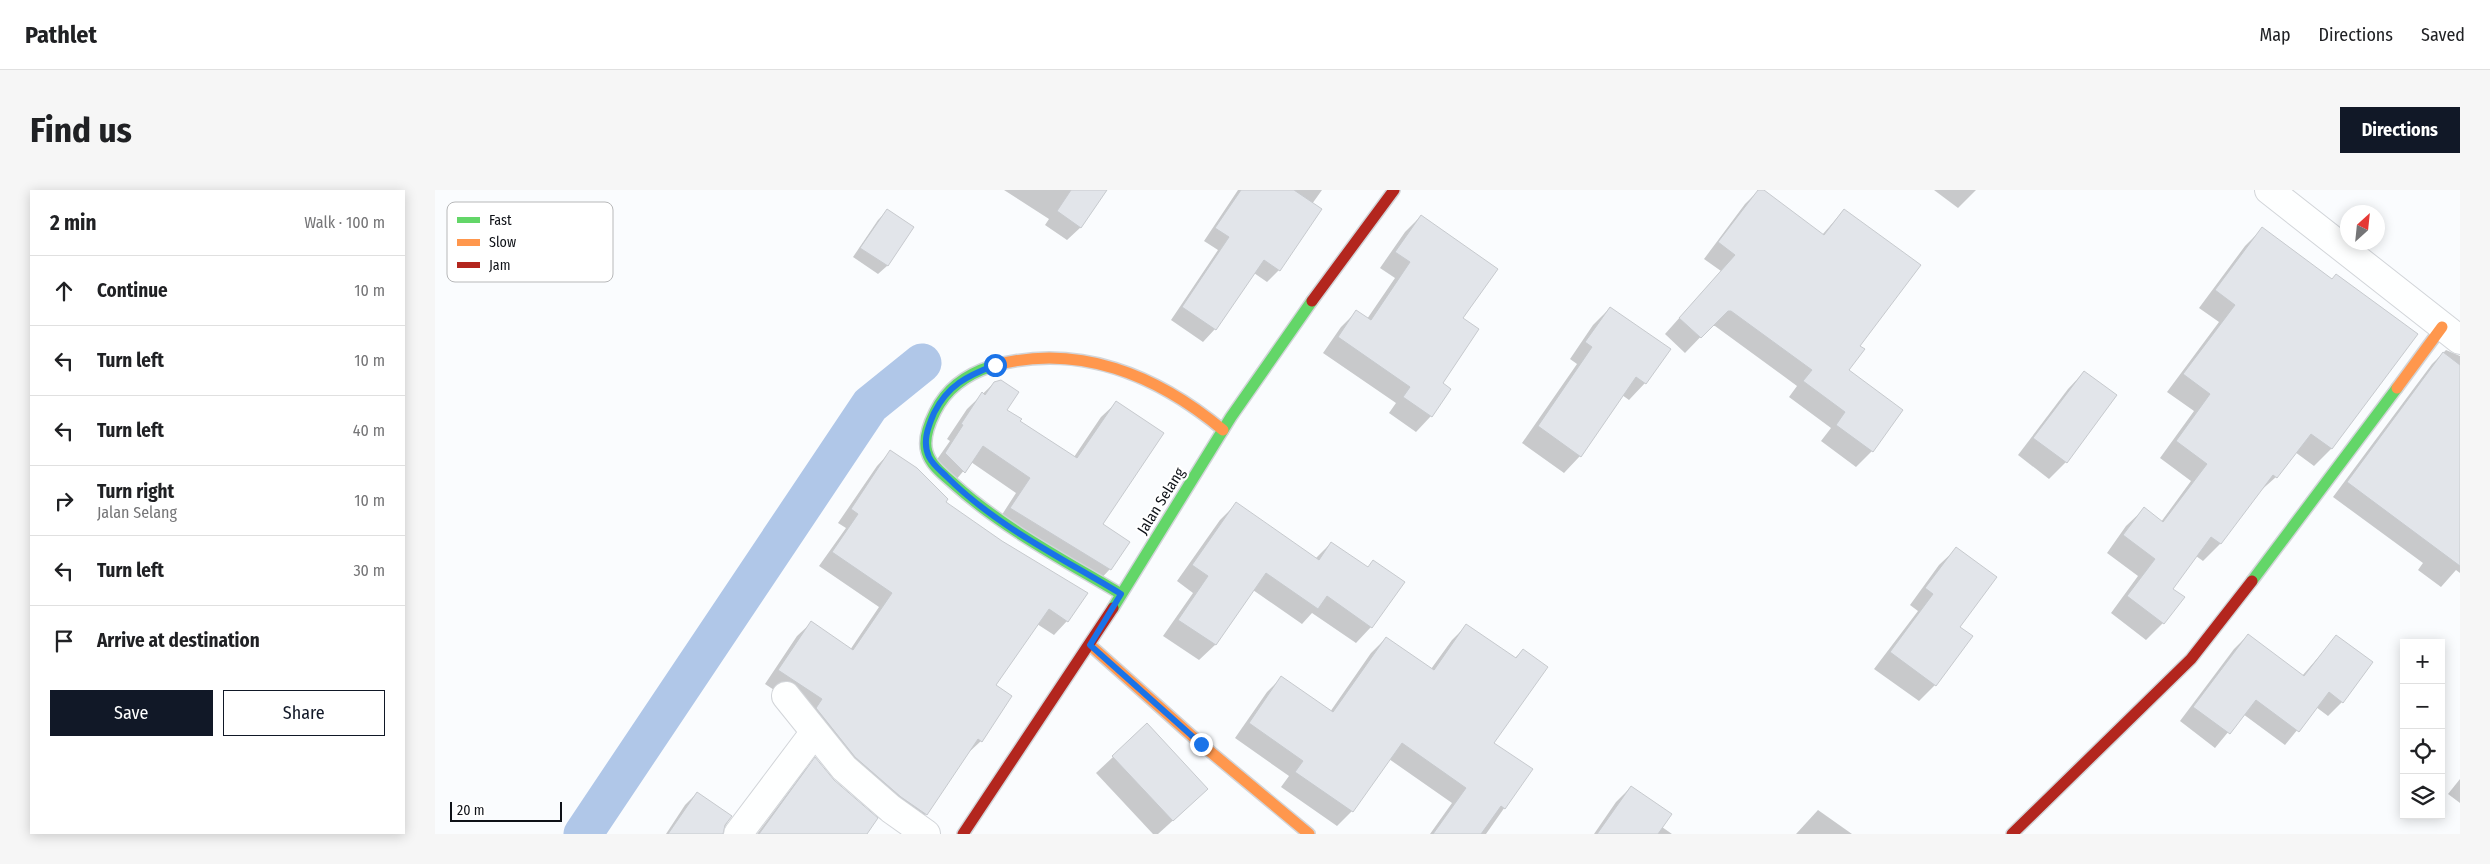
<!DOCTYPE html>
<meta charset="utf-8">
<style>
:root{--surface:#fff;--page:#f6f6f6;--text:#202124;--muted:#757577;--line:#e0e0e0;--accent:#111827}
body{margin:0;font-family:"Fira Sans Condensed",sans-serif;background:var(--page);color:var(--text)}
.controls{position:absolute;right:15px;bottom:15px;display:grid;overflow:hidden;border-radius:0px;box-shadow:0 2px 12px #0003}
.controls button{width:45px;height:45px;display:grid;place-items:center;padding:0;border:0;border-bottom:1px solid var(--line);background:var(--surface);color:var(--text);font:25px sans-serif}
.compass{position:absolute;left:1905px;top:15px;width:45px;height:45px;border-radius:50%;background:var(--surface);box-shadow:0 2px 12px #0003;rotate:27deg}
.scale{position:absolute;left:15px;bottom:12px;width:112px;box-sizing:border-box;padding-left:5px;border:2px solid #0e1117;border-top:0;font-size:14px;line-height:18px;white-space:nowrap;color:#0e1117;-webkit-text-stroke:4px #fff;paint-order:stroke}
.stop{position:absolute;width:15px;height:15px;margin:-11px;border:4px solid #1a73e8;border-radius:50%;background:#fff}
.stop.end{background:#1a73e8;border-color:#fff;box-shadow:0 1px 5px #0008}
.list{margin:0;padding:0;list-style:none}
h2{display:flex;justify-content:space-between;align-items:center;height:65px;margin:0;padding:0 20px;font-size:21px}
h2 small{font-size:16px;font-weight:400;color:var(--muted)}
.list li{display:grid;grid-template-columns:32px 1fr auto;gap:15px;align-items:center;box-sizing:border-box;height:70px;padding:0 20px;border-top:1px solid var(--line)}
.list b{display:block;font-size:19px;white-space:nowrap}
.list p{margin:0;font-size:16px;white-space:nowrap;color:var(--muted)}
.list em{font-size:16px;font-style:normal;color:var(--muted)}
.actions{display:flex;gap:10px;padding:15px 20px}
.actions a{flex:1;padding:11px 0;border:1px solid var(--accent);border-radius:0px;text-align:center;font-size:18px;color:var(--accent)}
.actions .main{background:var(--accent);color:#fff}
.icon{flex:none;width:28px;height:28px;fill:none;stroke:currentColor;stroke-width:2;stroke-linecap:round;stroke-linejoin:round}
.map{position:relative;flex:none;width:2025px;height:644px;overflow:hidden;border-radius:0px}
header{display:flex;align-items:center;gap:30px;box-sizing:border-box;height:70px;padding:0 25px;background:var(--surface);border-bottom:1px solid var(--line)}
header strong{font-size:24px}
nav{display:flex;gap:28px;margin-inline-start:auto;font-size:18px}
.intro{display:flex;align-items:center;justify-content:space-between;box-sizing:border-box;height:120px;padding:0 30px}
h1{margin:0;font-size:35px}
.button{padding:12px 22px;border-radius:0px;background:var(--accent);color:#fff;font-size:18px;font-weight:700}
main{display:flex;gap:30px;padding:0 30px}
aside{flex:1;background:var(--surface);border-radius:0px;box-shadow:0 2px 12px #0003}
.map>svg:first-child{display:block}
.shadow{fill:#0003}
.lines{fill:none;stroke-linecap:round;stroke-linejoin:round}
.canal{stroke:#b0c7e8;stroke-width:39}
.building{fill:#e2e5ea;stroke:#c7cace}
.street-casing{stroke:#d2d5d9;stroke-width:30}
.fast-casing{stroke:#d2d5d9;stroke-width:14}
.slow-casing{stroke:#d2d5d9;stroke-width:14}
.jam-casing{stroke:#d2d5d9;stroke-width:14}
.street{stroke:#feffff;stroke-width:28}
.fast{stroke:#63d668;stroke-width:11}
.slow{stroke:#ff974d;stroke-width:11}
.jam{stroke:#b3261e;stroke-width:11}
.route{stroke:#1a73e8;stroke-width:6}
.labels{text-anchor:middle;stroke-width:4.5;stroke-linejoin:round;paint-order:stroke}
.street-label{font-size:15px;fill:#0e1117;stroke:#fff}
.key{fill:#fff;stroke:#b7b8b9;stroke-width:1}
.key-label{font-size:14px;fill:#0e1117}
</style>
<header>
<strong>Pathlet</strong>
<nav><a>Map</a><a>Directions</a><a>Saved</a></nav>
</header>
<div class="intro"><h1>Find us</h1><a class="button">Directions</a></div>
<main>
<aside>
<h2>2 min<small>Walk · 100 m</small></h2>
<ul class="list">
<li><svg class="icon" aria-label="ahead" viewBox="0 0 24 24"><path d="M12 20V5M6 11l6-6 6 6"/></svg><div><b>Continue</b></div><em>10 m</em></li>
<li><svg class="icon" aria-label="left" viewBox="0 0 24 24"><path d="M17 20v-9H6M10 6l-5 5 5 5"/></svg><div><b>Turn left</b></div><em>10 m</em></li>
<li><svg class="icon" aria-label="left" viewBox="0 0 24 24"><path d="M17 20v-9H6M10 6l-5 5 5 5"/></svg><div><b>Turn left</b></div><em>40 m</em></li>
<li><svg class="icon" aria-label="right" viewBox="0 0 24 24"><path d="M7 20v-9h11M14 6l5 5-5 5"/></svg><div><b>Turn right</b><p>Jalan Selang</p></div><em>10 m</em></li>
<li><svg class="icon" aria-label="left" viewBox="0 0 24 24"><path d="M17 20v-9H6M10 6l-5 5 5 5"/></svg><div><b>Turn left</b></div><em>30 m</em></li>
<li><svg class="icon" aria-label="arrive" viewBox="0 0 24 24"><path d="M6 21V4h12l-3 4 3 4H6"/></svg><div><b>Arrive at destination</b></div></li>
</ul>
<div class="actions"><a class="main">Save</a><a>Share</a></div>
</aside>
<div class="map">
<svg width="2025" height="644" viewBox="0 0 2025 644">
<rect width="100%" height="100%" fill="#fafcfe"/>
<!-- shadow -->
<g class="shadow">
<polygon points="569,0 670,0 646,37 632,50 610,35 614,29"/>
<polygon points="803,0 887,0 877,14 844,80 832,92 819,83 780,139 768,152 736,130 783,60 769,51"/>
<polygon points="1324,0 1327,0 1387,45 1409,20 1412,181 1467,221 1437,261 1421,277 1386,251 1396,238 1354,207 1362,196 1280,136 1276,136 1250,163 1230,144 1286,81 1269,69 1310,14"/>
<polygon points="1499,0 1541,0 1523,18"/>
<polygon points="452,21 477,38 452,76 443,84 418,67 443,30"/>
<polygon points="986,26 1026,129 996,226 981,242 954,223 961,213 888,163 906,137 921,122 932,129 960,88 945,78 970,42"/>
<polygon points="1827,39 1896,90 1981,144 1896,259 1879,276 1860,262 1841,287 1823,303 1785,354 1768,371 1761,366 1737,399 1728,433 1711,450 1676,423 1703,386 1672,363 1691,336 1709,319 1726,332 1756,291 1725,268 1759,221 1732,202 1784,132 1764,118 1810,56"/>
<polygon points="1175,118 1210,193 1194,210 1187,205 1145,266 1129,283 1087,253 1142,174 1135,169 1158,135"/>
<polygon points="2011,160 2025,166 2025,383 2021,380 2006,397 1983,380 1988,373 1898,307 1997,174"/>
<polygon points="1649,182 1681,206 1631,272 1614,289 1583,265 1633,199"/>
<polygon points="559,193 571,220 584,231 639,267 666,227 681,213 666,335 675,379 661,394 561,334 581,303 536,272 515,297 496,278 515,251 512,249 532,219"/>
<polygon points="455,262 632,431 619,445 602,434 560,496 546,551 532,564 491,624 477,638 374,523 330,494 362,446 376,433 415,460 444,417 384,376 411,338 403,333 442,276"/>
<polygon points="801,314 880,369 896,353 936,437 921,453 877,423 867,434 818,400 780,455 764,470 728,446 758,403 742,391 785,330"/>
<polygon points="1521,359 1523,437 1500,495 1484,511 1439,479 1483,421 1475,415 1504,375"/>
<polygon points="1031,436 1079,469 1088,460 1058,553 1096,580 1051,644 995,644 1017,613 954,569 917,621 902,636 846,597 854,586 800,548 832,502 846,488 895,522 936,463 951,448 996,479 1017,450"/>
<polygon points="1813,445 1867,486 1901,447 1907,512 1893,526 1881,517 1850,555 1808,524 1780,558 1745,531 1799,459"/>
<polygon points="678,567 755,615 723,644 718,644 661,583"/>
<polygon points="380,569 430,644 322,644 369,581"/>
<polygon points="2025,589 2025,613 2013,604"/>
<polygon points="1196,597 1227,637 1237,644 1159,644 1181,612"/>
<polygon points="262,603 296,626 286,644 231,644 250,615"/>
<polygon points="1383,620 1417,644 1361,644"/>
</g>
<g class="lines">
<!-- canal -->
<polyline class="canal" points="148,644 435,215 487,173"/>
</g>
<!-- building -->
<g class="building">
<polygon points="636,0 672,0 646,38 622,21"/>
<polygon points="806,0 859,0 887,19 845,81 829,70 781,140 747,117 794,47 780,38"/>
<polygon points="1323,0 1329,0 1389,45 1409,19 1486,75 1425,156 1430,159 1414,180 1468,220 1438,262 1401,235 1410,222 1368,191 1377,180 1296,121 1293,121 1266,148 1244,128 1300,65 1283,52"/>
<polygon points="452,19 479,37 453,76 425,58"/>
<polygon points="986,25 1063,79 1028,128 1044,139 1008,193 1016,199 997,227 968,207 975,197 903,147 921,120 936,130 975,72 960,62"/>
<polygon points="1827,37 1897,89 1901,84 1983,144 1897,259 1876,244 1842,288 1838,285 1786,354 1776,347 1738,399 1750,407 1729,434 1692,406 1720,369 1688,345 1709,317 1728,332 1772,274 1741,251 1775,204 1748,184 1800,115 1780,100"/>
<polygon points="1175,117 1236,159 1211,194 1201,187 1146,267 1103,236 1157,157 1150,152"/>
<polygon points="2008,162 2025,175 2025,376 1912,292"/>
<polygon points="1649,181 1682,205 1632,273 1598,248"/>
<polygon points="566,190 584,202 572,220 587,229 585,231 642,268 681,211 729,243 668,334 695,352 676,380 575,318 595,288 548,256 530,283 510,263 528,235 526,234 547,202 550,205 559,192"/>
<polygon points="455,260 482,278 513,309 511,312 567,351 653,403 633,432 614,419 561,495 577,506 547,552 543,549 492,625 466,607 420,567 381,518 387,509 343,480 376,431 418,460 457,403 397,362 423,324 416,319"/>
<polygon points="801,312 884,370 896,352 933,377 938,370 970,392 937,438 892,406 883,419 831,383 781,455 743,430 773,386 757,375"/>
<polygon points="1521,357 1562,387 1525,437 1538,446 1501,496 1455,462 1498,404 1490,398"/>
<polygon points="1031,434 1081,468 1088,459 1113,477 1059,553 1098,579 1070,619 1066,616 1046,644 998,644 1031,598 967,553 918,622 860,582 868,571 814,533 846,486 898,522 951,447 999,480"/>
<polygon points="1813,444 1869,486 1901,445 1938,472 1908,513 1894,502 1864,542 1821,510 1795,544 1758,517"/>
<polygon points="712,533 773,599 738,631 677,566"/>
<polygon points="380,567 399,590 443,628 432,644 324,644"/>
<polygon points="1196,596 1237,624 1223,644 1162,644"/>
<polygon points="262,602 297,626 290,635 288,644 233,644"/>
</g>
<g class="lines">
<!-- street casing -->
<g class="street-casing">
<g id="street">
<polyline points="1834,0 2025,150"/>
<polyline points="351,506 409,578 456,619 491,644"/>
<polyline points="303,644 379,543"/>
</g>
</g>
<!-- fast casing -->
<g class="fast-casing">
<g id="fast">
<path d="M557,176C532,184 511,199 500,222C494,234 488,249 492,262C496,276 509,285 519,294C569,339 629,370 686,404"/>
<polyline points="1817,391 1962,198"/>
<polyline points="678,418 796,227 877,111"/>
</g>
</g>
<!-- slow casing -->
<g class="slow-casing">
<g id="slow">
<path d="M557,176C643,152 722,185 788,240"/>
<polyline points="1962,198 2007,137"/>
<polyline points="655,455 766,554 874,644"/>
</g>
</g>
<!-- jam casing -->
<g class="jam-casing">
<g id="jam">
<polyline points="877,111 959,0"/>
<polyline points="528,644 678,418"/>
<polyline points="1577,644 1756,469 1817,391"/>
</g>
</g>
<!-- street -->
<use href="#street" class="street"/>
<!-- fast -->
<use href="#fast" class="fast"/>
<!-- slow -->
<use href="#slow" class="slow"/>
<!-- jam -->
<use href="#jam" class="jam"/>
</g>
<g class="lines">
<!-- route -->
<path class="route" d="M560,175C532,186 513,195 499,223C493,237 487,252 494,267C498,275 506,281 512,287C561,336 627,368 686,404L655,455L766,554"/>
</g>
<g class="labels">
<!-- street labels -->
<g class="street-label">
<text transform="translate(726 311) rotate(-58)" y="5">Jalan Selang</text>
</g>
</g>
<!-- legend -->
<rect x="12" y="12" width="166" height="80" rx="8" class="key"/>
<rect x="22" y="27" width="23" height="6" fill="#63d668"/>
<rect x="22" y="49" width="23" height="7" fill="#ff974d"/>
<rect x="22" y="72" width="23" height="6" fill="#b3261e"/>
<g class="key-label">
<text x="54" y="35">Fast</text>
<text x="54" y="57">Slow</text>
<text x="54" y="80">Jam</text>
</g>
</svg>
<div class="controls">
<button>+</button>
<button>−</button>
<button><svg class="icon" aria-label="locate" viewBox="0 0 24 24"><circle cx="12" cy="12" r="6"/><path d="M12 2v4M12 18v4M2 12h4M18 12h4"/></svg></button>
<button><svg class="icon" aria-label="layers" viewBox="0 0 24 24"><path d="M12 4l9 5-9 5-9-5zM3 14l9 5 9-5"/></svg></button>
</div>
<svg class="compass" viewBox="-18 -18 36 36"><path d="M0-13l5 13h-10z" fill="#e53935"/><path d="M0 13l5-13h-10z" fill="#757577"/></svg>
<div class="scale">20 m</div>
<div class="stop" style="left:560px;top:175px"></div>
<div class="stop end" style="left:766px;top:554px"></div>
</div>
</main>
